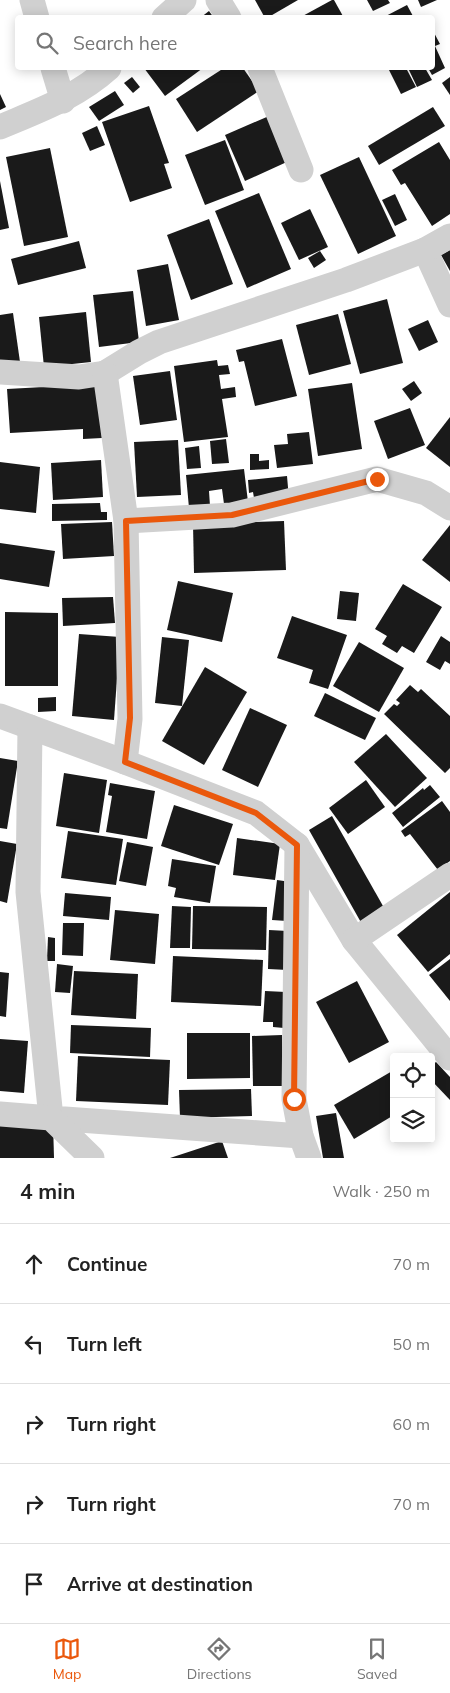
<!DOCTYPE html>
<meta charset="utf-8">
<style>
:root{--surface:#fff;--page:#f2f2f2;--text:#222;--muted:#767676;--line:#e0e0e0;--accent:#ea580c}
body{margin:0;font-family:Mulish,sans-serif;background:var(--page);color:var(--text)}
.controls{position:absolute;right:15px;bottom:15px;display:grid;overflow:hidden;border-radius:5px;box-shadow:0 2px 12px #0003}
.controls button{width:45px;height:45px;display:grid;place-items:center;padding:0;border:0;border-bottom:1px solid var(--line);background:var(--surface);color:var(--text);font:25px sans-serif}
.stop{position:absolute;width:15px;height:15px;margin:-11px;border:4px solid #ea580c;border-radius:50%;background:#fff}
.stop.end{background:#ea580c;border-color:#fff;box-shadow:0 1px 5px #0008}
.list{margin:0;padding:0;list-style:none}
h2{display:flex;justify-content:space-between;align-items:center;height:65px;margin:0;padding:0 20px;font-size:21px}
h2 small{font-size:16px;font-weight:400;color:var(--muted)}
.list li{display:grid;grid-template-columns:32px 1fr auto;gap:15px;align-items:center;box-sizing:border-box;height:80px;padding:0 20px;border-top:1px solid var(--line)}
.list b{display:block;font-size:19px;white-space:nowrap}
.list em{font-size:16px;font-style:normal;color:var(--muted)}
.icon{flex:none;width:28px;height:28px;fill:none;stroke:currentColor;stroke-width:2;stroke-linecap:round;stroke-linejoin:round}
.map{position:relative;flex:none;width:450px;height:1158px;overflow:hidden}
.search{position:absolute;background:var(--surface);box-shadow:0 2px 12px #0003;left:15px;right:15px;top:15px;height:55px;display:flex;align-items:center;gap:12px;box-sizing:border-box;padding:0 18px;border-radius:5px;color:var(--muted);font-size:19px}
.sheet{height:465px;background:var(--surface)}
nav{display:flex;justify-content:space-around;align-items:center;box-sizing:border-box;height:70px;border-top:1px solid var(--line);background:var(--surface);font-size:14px;color:var(--muted)}
nav a{display:grid;justify-items:center;gap:2px}
nav .on{color:var(--accent)}
.map>svg:first-child{display:block}
.building{fill:#1a1a1a}
.lines{fill:none;stroke-linecap:round;stroke-linejoin:round}
.minor{stroke:#d0d0d0;stroke-width:25}
.route{stroke:#ea580c;stroke-width:6}
</style>
<div class="map">
<svg width="450" height="1158" viewBox="0 0 450 1158">
<rect width="100%" height="100%" fill="#fff"/>
<!-- building -->
<g class="building">
<polygon points="255,0 298,0 267,18 265,18"/>
<polygon points="332,0 334,0 344,18 299,18"/>
<polygon points="367,0 388,0 390,3 373,11"/>
<polygon points="418,0 437,0 421,7"/>
<polygon points="407,5 414,18 382,18"/>
<polygon points="209,11 214,18 200,18"/>
<polygon points="432,29 440,44 435,46 445,68 432,75 428,68 432,68"/>
<polygon points="144,68 203,68 165,96"/>
<polygon points="224,68 243,68 259,91 197,132 176,99"/>
<polygon points="388,68 406,68 416,87 401,94"/>
<polygon points="408,68 425,68 432,80 417,87"/>
<polygon points="132,77 140,87 133,93 124,83"/>
<polygon points="450,77 450,95 442,83"/>
<polygon points="115,91 124,105 99,121 89,107"/>
<polygon points="0,94 6,107 0,110"/>
<polygon points="149,106 169,163 164,164 172,188 130,202 102,122"/>
<polygon points="433,107 445,126 379,165 368,146"/>
<polygon points="269,116 289,161 245,181 225,135"/>
<polygon points="97,126 105,145 90,151 82,133"/>
<polygon points="225,140 244,190 205,205 185,155"/>
<polygon points="439,142 450,160 450,214 432,226 405,183 401,185 392,170"/>
<polygon points="50,148 68,237 24,246 6,157"/>
<polygon points="359,157 396,236 358,254 320,175"/>
<polygon points="0,181 9,228 0,230"/>
<polygon points="259,193 291,269 247,288 215,211"/>
<polygon points="395,194 407,220 395,226 382,200"/>
<polygon points="310,209 328,247 299,260 281,223"/>
<polygon points="209,219 233,284 191,300 167,235"/>
<polygon points="79,241 86,268 18,285 11,259"/>
<polygon points="450,250 450,271 441,255"/>
<polygon points="320,251 326,260 314,268 308,258"/>
<polygon points="168,264 179,320 146,326 137,270"/>
<polygon points="133,291 139,342 99,347 93,295"/>
<polygon points="387,299 403,363 360,374 343,311"/>
<polygon points="86,312 91,362 44,367 39,317"/>
<polygon points="13,313 20,362 0,365 0,315"/>
<polygon points="338,314 351,364 309,375 296,325"/>
<polygon points="428,320 438,342 419,351 408,329"/>
<polygon points="282,339 297,396 255,406 244,361 239,362 236,350"/>
<polygon points="217,360 218,366 228,365 230,374 219,375 221,389 235,387 236,397 222,399 228,437 184,442 174,366"/>
<polygon points="170,371 177,420 140,425 133,376"/>
<polygon points="414,381 422,393 411,401 402,389"/>
<polygon points="352,383 362,449 318,456 308,389"/>
<polygon points="99,384 102,438 83,439 83,429 10,433 7,389"/>
<polygon points="410,408 425,445 388,459 374,421"/>
<polygon points="450,417 450,467 426,448"/>
<polygon points="309,432 313,464 277,468 274,445 288,444 287,434"/>
<polygon points="226,439 229,463 212,464 210,441"/>
<polygon points="178,440 181,495 137,497 134,442"/>
<polygon points="199,446 201,468 187,469 185,448"/>
<polygon points="250,454 259,454 259,461 269,460 269,469 250,470"/>
<polygon points="101,460 103,497 53,500 51,463"/>
<polygon points="0,462 40,467 36,513 0,509"/>
<polygon points="244,469 248,502 224,504 222,489 209,491 210,506 189,508 186,475"/>
<polygon points="287,476 289,499 254,498 253,492 249,493 248,480"/>
<polygon points="100,503 101,512 107,512 107,520 52,521 52,504"/>
<polygon points="284,521 286,570 194,573 193,524"/>
<polygon points="112,522 114,556 63,559 61,524"/>
<polygon points="450,525 450,582 422,560"/>
<polygon points="0,543 55,551 49,587 0,579"/>
<polygon points="178,581 233,593 222,642 167,630"/>
<polygon points="403,584 442,607 414,653 402,646 397,653 382,644 387,636 375,629"/>
<polygon points="340,591 359,593 356,621 337,619"/>
<polygon points="113,597 115,623 63,626 62,598"/>
<polygon points="5,612 58,613 58,686 5,686"/>
<polygon points="292,616 347,635 328,689 309,683 313,670 277,658"/>
<polygon points="79,634 120,637 114,720 72,716"/>
<polygon points="441,636 450,642 450,664 445,661 440,670 426,662"/>
<polygon points="162,637 189,640 182,706 155,703"/>
<polygon points="359,642 404,668 379,712 333,686"/>
<polygon points="205,667 247,692 204,765 162,741"/>
<polygon points="410,685 418,692 421,689 450,716 450,768 445,773 384,714 394,704 397,706 400,703 396,700"/>
<polygon points="325,693 376,718 365,740 314,716"/>
<polygon points="56,697 56,711 38,712 38,698"/>
<polygon points="250,708 287,725 258,787 222,770"/>
<polygon points="386,734 427,778 395,807 354,762"/>
<polygon points="0,758 18,761 7,829 0,828"/>
<polygon points="64,773 107,780 99,833 56,826"/>
<polygon points="366,780 385,807 348,834 329,808"/>
<polygon points="110,783 155,791 147,839 106,832 112,796 108,795"/>
<polygon points="430,785 440,797 403,827 392,813 423,788 424,790"/>
<polygon points="442,801 450,812 450,861 438,870 410,834 405,837 401,831"/>
<polygon points="174,805 233,824 219,865 161,846"/>
<polygon points="332,816 387,913 363,926 309,830"/>
<polygon points="68,831 123,839 116,885 61,878"/>
<polygon points="237,838 280,844 275,880 233,875"/>
<polygon points="0,841 17,844 7,903 0,901"/>
<polygon points="127,842 153,847 146,886 119,881"/>
<polygon points="172,859 216,866 210,903 174,897 176,888 168,886"/>
<polygon points="277,880 291,882 287,921 272,920"/>
<polygon points="450,892 450,954 428,972 397,935"/>
<polygon points="65,893 111,897 109,920 63,916"/>
<polygon points="172,906 191,907 190,948 170,948"/>
<polygon points="193,906 267,907 266,950 192,949"/>
<polygon points="115,910 159,914 155,964 110,960"/>
<polygon points="63,923 84,923 83,956 62,955"/>
<polygon points="269,930 288,931 288,970 268,969"/>
<polygon points="48,937 55,938 55,961 47,961"/>
<polygon points="173,956 263,960 261,1006 171,1002"/>
<polygon points="450,959 450,1001 429,975"/>
<polygon points="57,964 73,966 70,993 55,992"/>
<polygon points="74,971 138,974 136,1019 71,1015"/>
<polygon points="0,972 9,973 6,1017 0,1016"/>
<polygon points="357,981 389,1042 349,1063 316,1002"/>
<polygon points="265,991 286,992 284,1028 273,1027 273,1022 263,1022"/>
<polygon points="71,1025 151,1028 150,1057 70,1053"/>
<polygon points="187,1033 250,1033 250,1078 187,1079"/>
<polygon points="282,1035 283,1086 253,1086 252,1036"/>
<polygon points="0,1039 28,1041 24,1093 0,1091"/>
<polygon points="78,1056 170,1060 168,1105 76,1101"/>
<polygon points="436,1062 450,1077 450,1100 431,1080 431,1066"/>
<polygon points="394,1070 394,1115 354,1139 334,1105"/>
<polygon points="251,1089 252,1116 180,1118 179,1090"/>
<polygon points="336,1113 344,1158 323,1158 316,1116"/>
<polygon points="53,1122 54,1158 0,1158 0,1124"/>
<polygon points="222,1141 228,1158 170,1158"/>
</g>
<g class="lines">
<!-- minor -->
<g class="minor">
<polyline points="32,0 37,18"/>
<polyline points="218,0 229,18"/>
<polyline points="164,18 184,0"/>
<polyline points="53,68 63,101"/>
<polyline points="260,68 301,170"/>
<path d="M0,127C40,110 77,97 109,68"/>
<polyline points="425,250 450,305"/>
<polyline points="0,372 79,377 105,373 139,352 159,342 346,280 425,250 450,236"/>
<polyline points="105,373 126,521 130,719 125,762"/>
<polyline points="126,521 232,515 377,479 426,493 450,508"/>
<polyline points="0,716 125,762 256,813 297,845 354,940 450,1058"/>
<polyline points="30,727 28,892 51,1118 301,1136"/>
<polyline points="297,845 294,1099 301,1136 309,1158"/>
<polyline points="354,940 450,875"/>
<polyline points="0,1114 51,1118 92,1158"/>
</g>
</g>
<g class="lines">
<!-- route -->
<polyline class="route" points="294,1099 297,845 256,813 125,762 130,718 126,521 232,515 377,479"/>
</g>
</svg>
<div class="controls">
<button><svg class="icon" aria-label="locate" viewBox="0 0 24 24"><circle cx="12" cy="12" r="6"/><path d="M12 2v4M12 18v4M2 12h4M18 12h4"/></svg></button>
<button><svg class="icon" aria-label="layers" viewBox="0 0 24 24"><path d="M12 4l9 5-9 5-9-5zM3 14l9 5 9-5"/></svg></button>
</div>
<div class="stop" style="left:294px;top:1099px"></div>
<div class="stop end" style="left:377px;top:479px"></div>
<div class="search"><svg class="icon" aria-label="search" viewBox="0 0 24 24"><circle cx="10" cy="10" r="6"/><path d="M15 15l6 6"/></svg>Search here</div>
</div>
<section class="sheet">
<h2>4 min<small>Walk · 250 m</small></h2>
<ul class="list">
<li><svg class="icon" aria-label="ahead" viewBox="0 0 24 24"><path d="M12 20V5M6 11l6-6 6 6"/></svg><div><b>Continue</b></div><em>70 m</em></li>
<li><svg class="icon" aria-label="left" viewBox="0 0 24 24"><path d="M17 20v-9H6M10 6l-5 5 5 5"/></svg><div><b>Turn left</b></div><em>50 m</em></li>
<li><svg class="icon" aria-label="right" viewBox="0 0 24 24"><path d="M7 20v-9h11M14 6l5 5-5 5"/></svg><div><b>Turn right</b></div><em>60 m</em></li>
<li><svg class="icon" aria-label="right" viewBox="0 0 24 24"><path d="M7 20v-9h11M14 6l5 5-5 5"/></svg><div><b>Turn right</b></div><em>70 m</em></li>
<li><svg class="icon" aria-label="arrive" viewBox="0 0 24 24"><path d="M6 21V4h12l-3 4 3 4H6"/></svg><div><b>Arrive at destination</b></div></li>
</ul>
</section>
<nav>
<a class="on"><svg class="icon" aria-label="map" viewBox="0 0 24 24"><path d="M3 6l6-2 6 2 6-2v14l-6 2-6-2-6 2zM9 4v14M15 6v14"/></svg>Map</a>
<a><svg class="icon" aria-label="directions" viewBox="0 0 24 24"><path d="M12 3l9 9-9 9-9-9zM9 14v-3h6M13 9l2 2-2 2"/></svg>Directions</a>
<a><svg class="icon" aria-label="saved" viewBox="0 0 24 24"><path d="M7 4h10v16l-5-4-5 4z"/></svg>Saved</a>
</nav>
